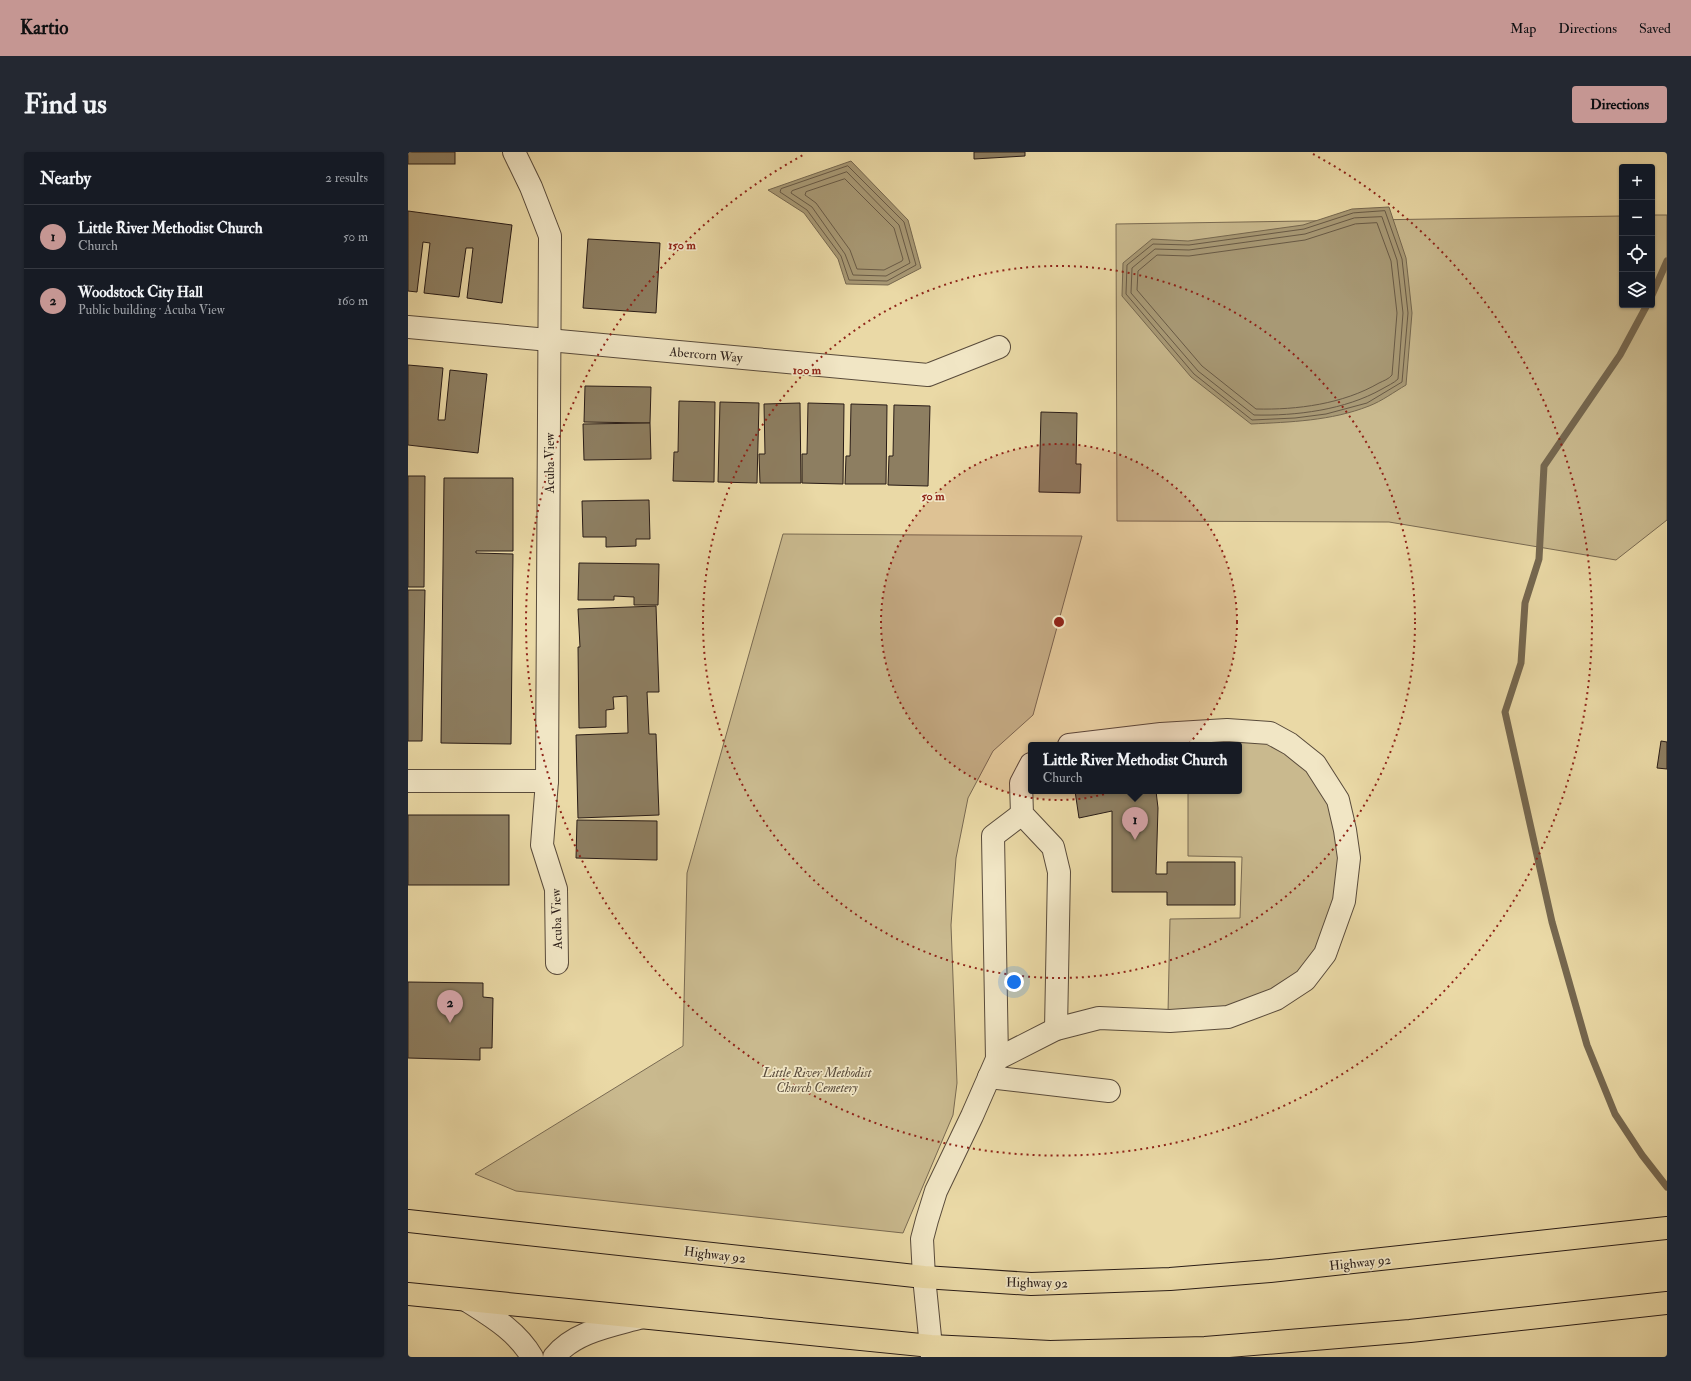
<!DOCTYPE html>
<meta charset="utf-8">
<style>
:root{--surface:#171b24;--page:#242831;--text:#f1f3f6;--muted:#9ea1a6;--line:#363941;--accent:#c59692}
body{margin:0;font-family:"IM FELL Double Pica",serif;background:var(--page);color:var(--text)}
.controls{position:absolute;right:12px;top:12px;display:grid;overflow:hidden;border-radius:4px;box-shadow:0 1px 3px #0004}
.controls button{width:36px;height:36px;display:grid;place-items:center;padding:0;border:0;border-bottom:1px solid var(--line);background:var(--surface);color:var(--text);font:20px sans-serif}
.you{position:absolute;left:606px;top:830px;width:14px;height:14px;margin:-10px;border:3px solid #fff;border-radius:50%;background:#1a73e8;box-shadow:0 0 0 6px #1a73e833}
.badge{display:grid;place-items:center;width:26px;height:26px;border-radius:50%;background:var(--accent);color:#111;font-size:13px;font-weight:700}
.pin{position:absolute;translate:-50% -33px;filter:drop-shadow(0 1px 2px #0008)}
.pin::after{content:'';position:absolute;top:21px;width:14px;height:12px;background:inherit;clip-path:polygon(0 0,100% 0,50% 100%)}
.popup{position:absolute;left:620px;top:590px;width:214px;height:52px;box-sizing:border-box;display:grid;place-content:center;border-radius:4px;background:var(--surface);filter:drop-shadow(0 1px 3px #0005);font-size:13px;white-space:nowrap;color:var(--muted)}
.popup b{font-size:15px;color:var(--text)}
.popup::after{content:'';position:absolute;left:50%;top:100%;margin-left:-8px;border:8px solid transparent;border-top-color:var(--surface)}
.list{margin:0;padding:0;list-style:none}
h2{display:flex;justify-content:space-between;align-items:center;height:52px;margin:0;padding:0 16px;font-size:17px}
h2 small{font-size:13px;font-weight:400;color:var(--muted)}
.list li{display:grid;grid-template-columns:26px 1fr auto;gap:12px;align-items:center;box-sizing:border-box;height:64px;padding:0 16px;border-top:1px solid var(--line)}
.list b{display:block;font-size:15px;white-space:nowrap}
.list p{margin:0;font-size:13px;white-space:nowrap;color:var(--muted)}
.list em{font-size:13px;font-style:normal;color:var(--muted)}
.icon{flex:none;width:22px;height:22px;fill:none;stroke:currentColor;stroke-width:2;stroke-linecap:round;stroke-linejoin:round}
.map{position:relative;flex:none;width:1259px;height:1205px;overflow:hidden;border-radius:4px}
header{display:flex;align-items:center;gap:24px;box-sizing:border-box;height:56px;padding:0 20px;background:var(--accent);color:#111}
header strong{font-size:19px}
nav{display:flex;gap:22px;margin-inline-start:auto;font-size:14px}
.intro{display:flex;align-items:center;justify-content:space-between;box-sizing:border-box;height:96px;padding:0 24px}
h1{margin:0;font-size:28px}
.button{padding:10px 18px;border-radius:4px;background:var(--accent);color:#111;font-size:14px;font-weight:700}
main{display:flex;gap:24px;padding:0 24px}
aside{flex:1;background:var(--surface);border-radius:4px;box-shadow:0 1px 3px #0004}
.map>svg:first-child{display:block}
.green{fill:#c9b98e;stroke:#796a52}
.water{fill:#a89975;stroke:#75674f}
.lines{fill:none;stroke-linecap:round;stroke-linejoin:round}
.shore{stroke:#685a46;stroke-width:1}
.stream{stroke:#75674f;stroke-width:7}
.building{fill:#8d7e61;stroke:#291c17}
.minor-casing{stroke:#594b3b;stroke-width:24}
.major-casing{stroke:#291c17;stroke-width:24}
.minor{stroke:#f1e6c5;stroke-width:22}
.major{stroke:#ead9a6;stroke-width:22}
.ring{fill:none;stroke:#8f2418;stroke-width:2;stroke-dasharray:2 4}
.labels{text-anchor:middle;stroke-width:3.5;stroke-linejoin:round;paint-order:stroke}
.street-label{font-size:13px;fill:#291c17;stroke:#f1e6c5}
.park-label{font-size:13px;font-style:italic;fill:#594b3b;stroke:#f1e6c5}
.centre{fill:#8f2418;stroke:#f1e6c5;stroke-width:2}
.ring-label{font-size:12px;text-anchor:middle;font-weight:bold;fill:#8f2418;stroke:#f1e6c5;stroke-width:3.5;stroke-linejoin:round;paint-order:stroke}
</style>
<header>
<strong>Kartio</strong>
<nav><a>Map</a><a>Directions</a><a>Saved</a></nav>
</header>
<div class="intro"><h1>Find us</h1><a class="button">Directions</a></div>
<main>
<aside>
<h2>Nearby<small>2 results</small></h2>
<ul class="list">
<li><span class="badge">1</span><div><b>Little River Methodist Church</b><p>Church</p></div><em>50 m</em></li>
<li><span class="badge">2</span><div><b>Woodstock City Hall</b><p>Public building · Acuba View</p></div><em>160 m</em></li>
</ul>
</aside>
<div class="map">
<svg width="1259" height="1205" viewBox="0 0 1259 1205">
<rect width="100%" height="100%" fill="#ead9a6"/>
<filter id="stains"><feTurbulence type="fractalNoise" baseFrequency=".005" numOctaves="4"/><feColorMatrix values="0 0 0 0 .2 0 0 0 0 .09 0 0 0 0 .02 0 0 0 .5 -.17"/></filter>
<radialGradient id="worn" r=".72"><stop offset=".6" stop-color="#630" stop-opacity="0"/><stop offset="1" stop-color="#630" stop-opacity=".3"/></radialGradient>
<!-- green -->
<g class="green">
<polygon points="1244,63 1259,63 1259,368 1208,408 981,370 709,369 708,72 1214,64 1214,153 1244,153"/>
<polygon points="375,382 674,384 625,563 585,599 560,646 548,706 543,773 549,931 545,963 495,1081 108,1039 67,1022 275,894 279,721"/>
<polygon points="780,587 863,590 900,619 925,659 933,714 927,749 913,792 889,827 847,850 804,861 760,861 762,767 832,766 834,705 780,704 780,639 831,639 831,593 780,593"/>
</g>
<!-- water -->
<g class="water">
<polygon points="443,9 500,68 513,116 480,133 438,132 430,107 396,61 360,38"/>
<path d="M981,55L998,106L1004,161L998,233C986,240 974,249 961,254C923,269 882,270 843,272L783,225L714,144L715,111L744,87L780,89L895,73L944,57Z"/>
</g>
<g class="lines">
<!-- shore -->
<g class="shore">
<polygon points="440,14 496,70 508,113 479,129 441,128 433,104 399,58 372,40 373,37"/>
<polygon points="439,20 491,73 502,111 478,124 445,123 437,102 404,55 383,41 384,39"/>
<polygon points="437,27 486,76 495,107 494,109 476,118 449,117 442,98 408,51 397,43 398,40"/>
<polygon points="977,59 994,107 1000,161 994,230 959,251 918,262 887,266 844,268 786,222 718,142 719,113 745,92 781,93 896,77 945,61"/>
<path d="M974,65L989,108L995,161L990,227C986,231 979,234 974,237C937,258 888,264 846,263L790,219L723,141L724,116L747,97L781,98L897,82L946,66Z"/>
<path d="M969,71L983,109L989,161L984,223C981,227 975,229 971,231C935,252 889,258 848,257L794,214L729,138L730,119L749,103L781,104L897,88L947,72Z"/>
</g>
<!-- stream -->
<g class="stream">
<polyline points="1244,143 1259,109"/>
<polyline points="1239,153 1212,203 1136,314 1131,407 1117,451 1113,511 1097,560 1144,770 1179,893 1207,962 1234,1003 1259,1035"/>
</g>
</g>
<!-- building -->
<g class="building">
<rect x="0" y="0" width="47" height="12"/>
<polygon points="566,0 617,0 617,4 566,7"/>
<polygon points="0,59 104,73 94,151 59,146 65,96 58,96 51,145 16,141 22,91 15,90 9,140 0,139"/>
<polygon points="180,87 252,91 248,161 175,156"/>
<polygon points="0,213 35,216 30,268 37,268 42,218 79,222 70,301 0,293"/>
<polygon points="177,234 243,235 242,271 176,270"/>
<polygon points="271,249 307,250 306,330 265,329 266,300 270,300"/>
<polygon points="312,250 351,251 349,331 310,330"/>
<polygon points="392,251 393,331 352,331 351,302 357,302 356,252"/>
<polygon points="400,251 436,252 435,332 394,331 394,302 399,302"/>
<polygon points="443,252 479,253 478,332 437,332 438,304 442,304"/>
<polygon points="486,253 522,254 520,334 480,333 481,304 485,304"/>
<polygon points="633,260 669,261 668,312 673,312 672,341 631,340"/>
<polygon points="242,271 243,307 176,308 175,272"/>
<polygon points="0,324 17,324 16,435 0,435"/>
<polygon points="36,326 105,326 105,399 68,399 68,401 105,402 103,592 33,591"/>
<polygon points="241,348 242,387 228,387 228,394 198,395 198,385 175,385 174,349"/>
<polygon points="171,411 251,412 250,453 226,453 226,445 206,444 206,448 170,448"/>
<polygon points="0,438 17,438 14,589 0,589"/>
<polygon points="248,454 251,540 239,540 241,582 248,582 251,663 170,666 168,583 220,581 219,544 205,545 206,557 198,558 198,575 171,576 170,495 172,495 170,457"/>
<polygon points="1253,589 1259,590 1259,617 1249,616"/>
<polygon points="667,639 748,639 750,656 748,722 759,722 759,710 827,710 827,753 759,753 759,740 704,740 704,659 671,666"/>
<rect x="0" y="663" width="101" height="70"/>
<polygon points="169,668 249,669 249,708 168,706"/>
<polygon points="0,830 75,831 75,845 85,846 84,896 72,896 72,908 0,906"/>
</g>
<g class="lines">
<!-- minor casing -->
<g class="minor-casing">
<g id="minor">
<polyline points="106,0 123,35 142,84 139,629 134,693 148,737 149,811"/>
<polyline points="0,175 520,223 591,195"/>
<polyline points="623,612 613,631 614,662 645,695 651,720 648,877"/>
<polyline points="0,629 139,629"/>
<polyline points="589,907 585,684 614,662"/>
<polyline points="581,925 701,939"/>
<path d="M58,1148C83,1164 109,1179 124,1205"/>
<path d="M146,1205C166,1180 202,1174 231,1166"/>
<polyline points="524,1205 516,1125 514,1087 519,1068 528,1039 564,964 589,907 648,877 691,866 762,869 820,865 868,847 897,828 917,802 936,749 941,706 937,678 930,648 907,612 882,592 862,581 819,578 753,582 661,593"/>
</g>
</g>
<!-- major casing -->
<g class="major-casing">
<g id="major">
<polyline points="0,1069 516,1125 623,1132 762,1127 862,1119 1259,1076"/>
<polyline points="0,1142 523,1194 642,1200 797,1196 1002,1179 1259,1151"/>
</g>
</g>
<!-- minor -->
<use href="#minor" class="minor"/>
<!-- major -->
<use href="#major" class="major"/>
</g>
<!-- distance rings -->
<circle cx="651" cy="470" r="178" fill="#8f2418" fill-opacity=".12"/>
<g class="ring">
<circle cx="651" cy="470" r="178"/>
<circle cx="651" cy="470" r="356"/>
<path d="M905 2A533 533 0 1 1 397 2"/>
</g>
<g class="labels">
<!-- street labels -->
<g class="street-label">
<text transform="translate(298 202) rotate(5)" y="5">Abercorn Way</text>
<text transform="translate(141 311) rotate(-90)" y="5">Acuba View</text>
<text transform="translate(148 767) rotate(-92)" y="5">Acuba View</text>
<text transform="translate(307 1102) rotate(7)" y="5">Highway 92</text>
<text transform="translate(952 1110) rotate(-6)" y="5">Highway 92</text>
<text transform="translate(629 1130) rotate(1)" y="5">Highway 92</text>
</g>
<!-- park labels -->
<g class="park-label">
<text x="409" y="925">Little River Methodist<tspan x="409" dy="15">Church Cemetery</tspan></text>
</g>
</g>
<circle cx="651" cy="470" r="6" class="centre"/>
<g class="ring-label">
<text x="274" y="97">150 m</text>
<text x="399" y="222">100 m</text>
<text x="525" y="348">50 m</text>
</g>
<rect width="100%" height="100%" filter="url(#stains)"/>
<rect width="100%" height="100%" fill="url(#worn)"/>
</svg>
<div class="controls">
<button>+</button>
<button>−</button>
<button><svg class="icon" aria-label="locate" viewBox="0 0 24 24"><circle cx="12" cy="12" r="6"/><path d="M12 2v4M12 18v4M2 12h4M18 12h4"/></svg></button>
<button><svg class="icon" aria-label="layers" viewBox="0 0 24 24"><path d="M12 4l9 5-9 5-9-5zM3 14l9 5 9-5"/></svg></button>
</div>
<div class="you"></div>
<div class="pin badge" style="left:727px;top:688px">1</div>
<div class="popup"><b>Little River Methodist Church</b>Church</div>
<div class="pin badge" style="left:42px;top:871px">2</div>
</div>
</main>
